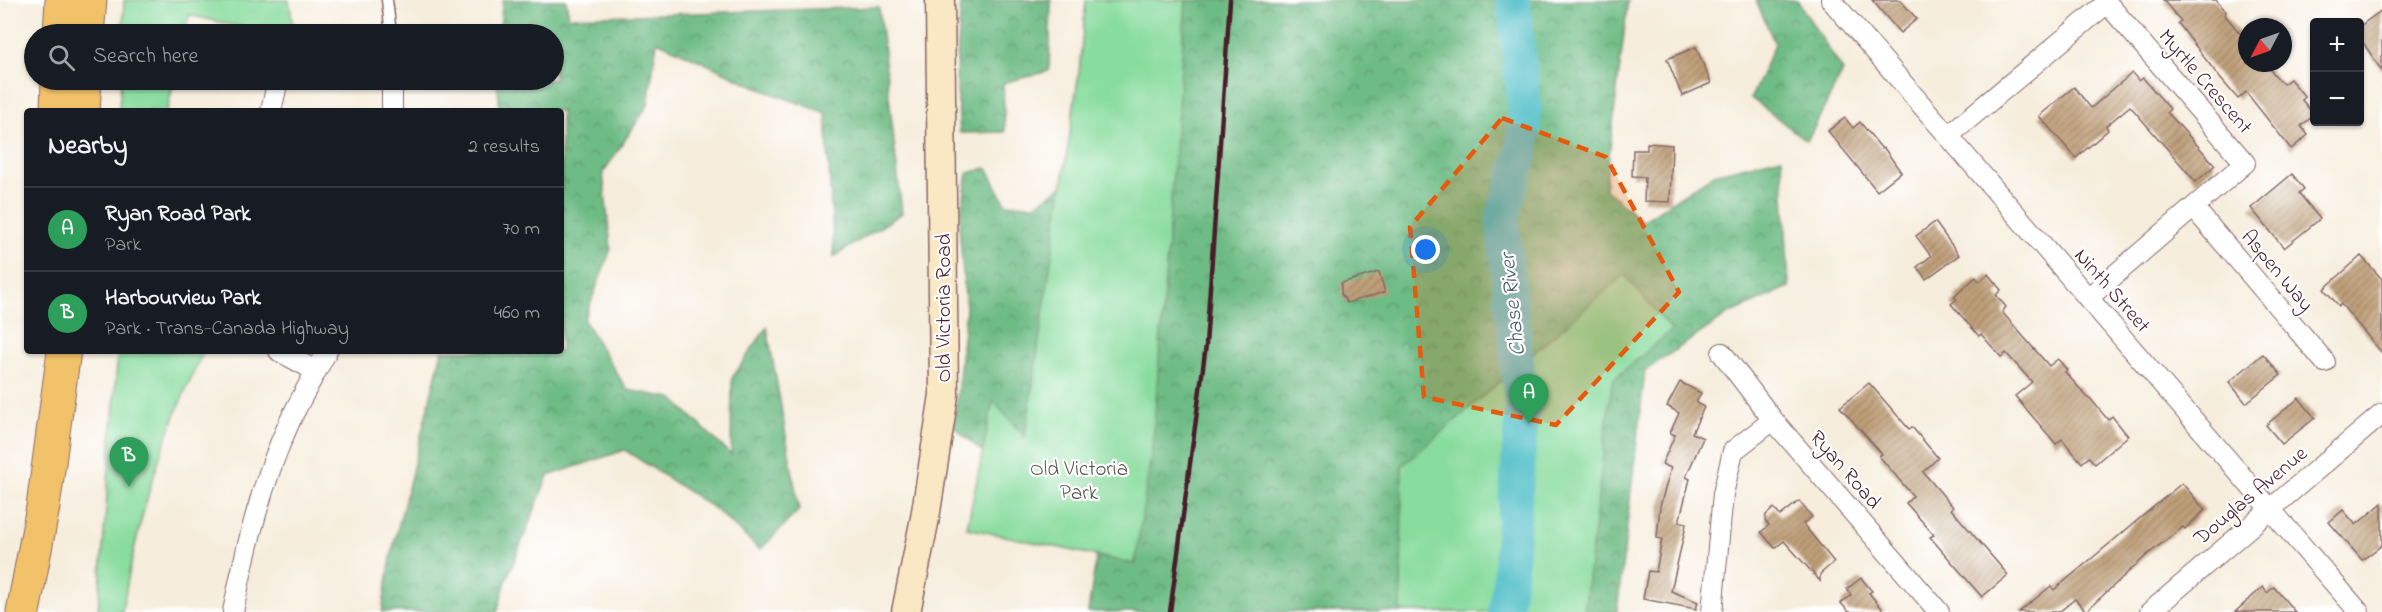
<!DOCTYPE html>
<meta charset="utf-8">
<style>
:root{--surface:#171b24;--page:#242831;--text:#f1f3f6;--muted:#9ea1a6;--line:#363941;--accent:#b45309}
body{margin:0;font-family:"Indie Flower",sans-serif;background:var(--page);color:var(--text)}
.controls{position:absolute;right:18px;top:18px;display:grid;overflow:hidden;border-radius:6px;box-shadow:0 2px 4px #0004}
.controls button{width:54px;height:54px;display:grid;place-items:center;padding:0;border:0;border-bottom:2px solid var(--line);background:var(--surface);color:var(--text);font:30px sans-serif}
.compass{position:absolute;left:2238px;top:18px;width:54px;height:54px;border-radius:50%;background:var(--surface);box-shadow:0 2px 4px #0004;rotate:229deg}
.you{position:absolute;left:1426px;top:250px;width:21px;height:21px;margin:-15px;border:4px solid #fff;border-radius:50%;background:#1a73e8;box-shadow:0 0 0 9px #1a73e833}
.badge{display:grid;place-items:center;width:39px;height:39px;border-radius:50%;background:var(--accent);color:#fff;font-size:20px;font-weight:700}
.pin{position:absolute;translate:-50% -50px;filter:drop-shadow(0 2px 3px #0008)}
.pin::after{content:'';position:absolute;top:32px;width:21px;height:18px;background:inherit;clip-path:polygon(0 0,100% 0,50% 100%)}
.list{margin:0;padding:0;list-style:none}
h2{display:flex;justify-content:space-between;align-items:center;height:78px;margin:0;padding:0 24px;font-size:26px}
h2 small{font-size:20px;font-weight:400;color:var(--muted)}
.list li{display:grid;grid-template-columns:39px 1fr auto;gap:18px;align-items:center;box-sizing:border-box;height:84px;padding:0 24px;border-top:2px solid var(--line)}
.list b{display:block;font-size:22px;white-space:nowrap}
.list p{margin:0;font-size:20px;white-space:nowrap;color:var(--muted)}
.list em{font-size:20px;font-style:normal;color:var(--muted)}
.icon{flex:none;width:33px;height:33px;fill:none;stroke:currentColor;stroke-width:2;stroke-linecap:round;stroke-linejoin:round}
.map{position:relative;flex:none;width:2382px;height:612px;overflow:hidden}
.search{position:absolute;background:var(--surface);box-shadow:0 2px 4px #0004;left:24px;top:24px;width:540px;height:66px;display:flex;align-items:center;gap:15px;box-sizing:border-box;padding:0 21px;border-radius:33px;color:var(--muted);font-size:22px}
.panel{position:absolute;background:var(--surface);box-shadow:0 2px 4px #0004;left:24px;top:108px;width:540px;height:246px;border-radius:6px}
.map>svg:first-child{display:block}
.forest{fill:url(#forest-crowns);stroke:#5c6e58;stroke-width:1.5}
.green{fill:#88dc9e;stroke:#697e64;stroke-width:1.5}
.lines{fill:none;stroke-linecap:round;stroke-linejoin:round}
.river{stroke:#52c0c9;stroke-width:34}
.building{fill:url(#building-hatch)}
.lane-casing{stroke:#866769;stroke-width:13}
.street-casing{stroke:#866769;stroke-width:22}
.secondary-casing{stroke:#866769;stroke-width:31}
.highway-casing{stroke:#866769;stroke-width:35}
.lane{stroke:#fff;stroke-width:10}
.street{stroke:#fff;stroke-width:20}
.secondary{stroke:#fae7c3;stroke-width:28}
.highway{stroke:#f2c26a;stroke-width:33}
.rail{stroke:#4a1f2b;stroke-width:4.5}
.marked{fill:#e8590c;fill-opacity:0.2;stroke:#e8590c;stroke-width:4.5;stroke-dasharray:12 8;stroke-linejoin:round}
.labels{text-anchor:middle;stroke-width:4.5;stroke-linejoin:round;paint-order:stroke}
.street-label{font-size:21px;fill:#4a1f2b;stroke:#fff}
.park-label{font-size:21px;fill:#5d584e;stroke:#fff}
.water-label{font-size:22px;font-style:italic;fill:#4d5f6a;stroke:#fff}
</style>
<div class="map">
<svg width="2382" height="612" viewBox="0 0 2382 612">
<defs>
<pattern id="forest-crowns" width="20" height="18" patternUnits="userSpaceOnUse" patternTransform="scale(1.5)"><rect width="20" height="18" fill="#6ebc85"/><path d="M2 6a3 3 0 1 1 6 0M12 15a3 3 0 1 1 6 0" fill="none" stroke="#5c986d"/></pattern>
<pattern id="building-hatch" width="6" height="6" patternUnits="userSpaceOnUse" patternTransform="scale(1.5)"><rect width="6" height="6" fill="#bfa07a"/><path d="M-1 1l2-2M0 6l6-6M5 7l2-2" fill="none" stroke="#9d8264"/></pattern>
</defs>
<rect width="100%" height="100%" fill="#fff"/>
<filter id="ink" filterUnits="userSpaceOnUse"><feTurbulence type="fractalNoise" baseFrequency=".0167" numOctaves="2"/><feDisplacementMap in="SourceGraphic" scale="12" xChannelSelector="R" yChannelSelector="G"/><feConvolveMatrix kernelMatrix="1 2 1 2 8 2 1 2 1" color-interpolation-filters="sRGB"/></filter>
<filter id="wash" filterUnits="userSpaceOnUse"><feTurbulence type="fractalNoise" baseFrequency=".008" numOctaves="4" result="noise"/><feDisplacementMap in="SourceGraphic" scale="24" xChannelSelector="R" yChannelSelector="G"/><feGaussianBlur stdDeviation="1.35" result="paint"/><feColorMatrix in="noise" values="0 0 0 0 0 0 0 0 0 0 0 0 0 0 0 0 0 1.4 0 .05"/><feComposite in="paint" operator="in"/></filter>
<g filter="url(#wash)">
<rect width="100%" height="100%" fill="#f6eddc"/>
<!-- forest -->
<g class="forest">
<polygon points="503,0 566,0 569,17 879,7 902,213 834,257 826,113 763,90 657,41 648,105 603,173 611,249 584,320 627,390 672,398 731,455 732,378 767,327 799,510 760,550 715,509 625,450 548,476 506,581 497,612 382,612 392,552 442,351 561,351 561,111 500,111 497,80 554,80 554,34 499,34"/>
<polygon points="961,0 1051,0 1049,71 1003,83 1005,132 960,133 956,74"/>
<polygon points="1116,0 1628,0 1605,189 1643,221 1714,174 1782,157 1789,287 1727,315 1645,371 1617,612 1088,612 1097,553 954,427 966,309 959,226 968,173 987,168 1006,204 1035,205 1094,164"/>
<polygon points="1756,0 1797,0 1843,71 1807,141 1751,98 1775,44"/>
</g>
<!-- green -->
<g class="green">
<polygon points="124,0 289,0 294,34 271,34 189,15 184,34 123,34"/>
<polygon points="1086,0 1186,0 1153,441 1135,564 967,528 993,401 1025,437 1079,72"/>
<polygon points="121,80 174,80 167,111 119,111"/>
<polygon points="1624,275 1672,330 1612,381 1584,612 1401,612 1402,466"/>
<path d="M118,351H204C162,433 137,521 122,612H98Z"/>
</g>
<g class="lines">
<!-- river -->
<polyline class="river" points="1505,612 1510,576 1522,409 1502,219 1522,151 1525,111 1513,0"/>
</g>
<g id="blocks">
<!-- building -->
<g class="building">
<polygon points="1872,0 1900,0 1917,19 1900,33"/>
<polygon points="2163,0 2216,0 2226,12 2224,14 2247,42 2247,63 2264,63 2283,84 2290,79 2305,97 2302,100 2314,115 2301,126 2308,135 2291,149 2246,92 2238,99 2220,78 2178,23 2181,21"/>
<polygon points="2382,10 2382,71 2360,38 2360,26"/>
<polygon points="1696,47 1711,83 1682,96 1667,59"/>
<polygon points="2132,73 2139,81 2143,78 2170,109 2167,112 2215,165 2196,182 2130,106 2106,126 2108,130 2076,158 2039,116 2074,87 2091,108"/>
<polygon points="1845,118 1853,128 1860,122 1882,149 1884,148 1901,172 1877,191 1828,131"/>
<polygon points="1647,143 1672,145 1670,202 1644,201 1645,177 1632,176 1633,150 1647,150"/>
<polygon points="2292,174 2304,189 2299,193 2320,219 2284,248 2251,208"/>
<polygon points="1935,222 1959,255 1926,279 1917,267 1931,256 1916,236"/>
<polygon points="2361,256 2382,279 2382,353 2341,304 2339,306 2324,289"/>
<polygon points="1379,272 1385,292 1347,303 1341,294 1341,283"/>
<polygon points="1988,274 2001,290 1996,295 2006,307 2002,312 2049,366 2058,359 2067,370 2065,372 2089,399 2090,398 2108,420 2112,416 2128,436 2095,464 2089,457 2082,463 2062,439 2056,444 2015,396 2032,382 2006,353 2001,357 1981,334 1979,336 1951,304 1957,299 1954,297 1976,277 1980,282"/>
<polygon points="2263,354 2281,375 2246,403 2229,382"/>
<polygon points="1680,382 1701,393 1696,403 1704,407 1692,433 1703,438 1686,477 1690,479 1679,522 1686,523 1685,530 1671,591 1698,602 1696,609 1643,599 1648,571 1656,572 1662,539 1657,538 1660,506 1671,468 1662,464 1675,435 1670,433 1679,413 1667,406"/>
<polygon points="1869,383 1909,429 1912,427 1938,458 1923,472 1953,507 1951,509 2008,575 1982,597 1930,537 1934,535 1906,503 1913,496 1879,456 1882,454 1840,407"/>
<polygon points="2299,398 2315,418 2282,444 2266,425"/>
<polygon points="2182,483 2205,510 2185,529 2183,527 2148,554 2086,611 2075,599 2059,612 2019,612 2051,586 2054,590"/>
<polygon points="1799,501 1812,517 1803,524 1834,562 1820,574 1820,581 1784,541 1775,548 1761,532 1769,525 1765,521 1766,515 1774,508 1780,516"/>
<polygon points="2382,503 2382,545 2362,560 2329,522 2343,510 2356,525"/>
<polygon points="1861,578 1872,591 1869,593 1885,612 1849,612 1841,603 1851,595 1847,589"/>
<polygon points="2263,587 2267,593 2274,587 2295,612 2235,612"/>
</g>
</g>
</g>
<g filter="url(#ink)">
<use href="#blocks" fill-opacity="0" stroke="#866769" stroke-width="1.5"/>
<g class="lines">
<!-- lane casing -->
<g class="lane-casing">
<polyline id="lane" points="387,0 391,34"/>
</g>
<!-- street casing -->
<g class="street-casing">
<g id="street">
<polyline points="1831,0 2359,612"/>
<polyline points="392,80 392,111"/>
<polyline points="271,111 278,80"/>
<polyline points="1948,136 2107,3 2245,163 2088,298"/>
<polyline points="2194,208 2325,362"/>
<polyline points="279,351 316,371"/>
<polyline points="1722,353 1773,420 1939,612"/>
<path d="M233,612C246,547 262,481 290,421C301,397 315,374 327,351"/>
<polyline points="1712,612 1723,494 1733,451 1773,420"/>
<polyline points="2150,612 2382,414"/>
</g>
</g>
<!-- secondary casing -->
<g class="secondary-casing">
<polyline id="secondary" points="906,612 925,518 944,395 940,0"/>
</g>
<!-- highway casing -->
<g class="highway-casing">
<g id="highway">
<polyline points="60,34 62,0"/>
<polyline points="87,34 90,0"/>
<polyline points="57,111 58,80"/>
<polyline points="83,111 85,80"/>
<polyline points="23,612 43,507 64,351"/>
</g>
</g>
<!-- lane -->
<use href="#lane" class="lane"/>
<!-- street -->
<use href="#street" class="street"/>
<!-- secondary -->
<use href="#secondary" class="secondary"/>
<!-- highway -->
<use href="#highway" class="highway"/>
<!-- rail -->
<polyline class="rail" points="1170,612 1206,345 1230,0"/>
</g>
</g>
<!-- marked area -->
<path class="marked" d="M1502,118L1606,157L1679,292L1556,425L1424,397L1410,227Z"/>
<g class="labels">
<!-- street labels -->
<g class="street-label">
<text transform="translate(2206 81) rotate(49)" y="7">Myrtle Crescent</text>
<text transform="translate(2278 270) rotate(50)" y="7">Aspen Way</text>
<text transform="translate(2113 290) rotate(49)" y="7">Ninth Street</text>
<text transform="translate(943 308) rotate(-90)" y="7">Old Victoria Road</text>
<text transform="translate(1846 469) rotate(49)" y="7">Ryan Road</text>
<text transform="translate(2250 495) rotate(-40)" y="7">Douglas Avenue</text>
</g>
<!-- park labels -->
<g class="park-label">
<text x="1079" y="475">Old Victoria<tspan x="1079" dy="24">Park</tspan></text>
</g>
<!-- water labels -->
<g class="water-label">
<text transform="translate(1511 305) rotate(-96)" y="8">Chase River</text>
</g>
</g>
</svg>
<div class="controls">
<button>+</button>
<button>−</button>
</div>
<svg class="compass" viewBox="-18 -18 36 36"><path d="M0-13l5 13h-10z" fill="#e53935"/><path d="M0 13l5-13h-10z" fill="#9ea1a6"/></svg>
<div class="you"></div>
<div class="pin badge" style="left:1529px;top:424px;background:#2e9e5b">A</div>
<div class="pin badge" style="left:129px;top:487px;background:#2e9e5b">B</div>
<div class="search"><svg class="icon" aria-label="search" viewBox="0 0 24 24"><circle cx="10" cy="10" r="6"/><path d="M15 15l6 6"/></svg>Search here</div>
<section class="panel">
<h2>Nearby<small>2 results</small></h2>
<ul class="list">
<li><span class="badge" style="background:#2e9e5b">A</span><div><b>Ryan Road Park</b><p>Park</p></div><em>70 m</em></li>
<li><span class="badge" style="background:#2e9e5b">B</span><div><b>Harbourview Park</b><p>Park · Trans-Canada Highway</p></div><em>460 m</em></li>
</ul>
</section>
</div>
